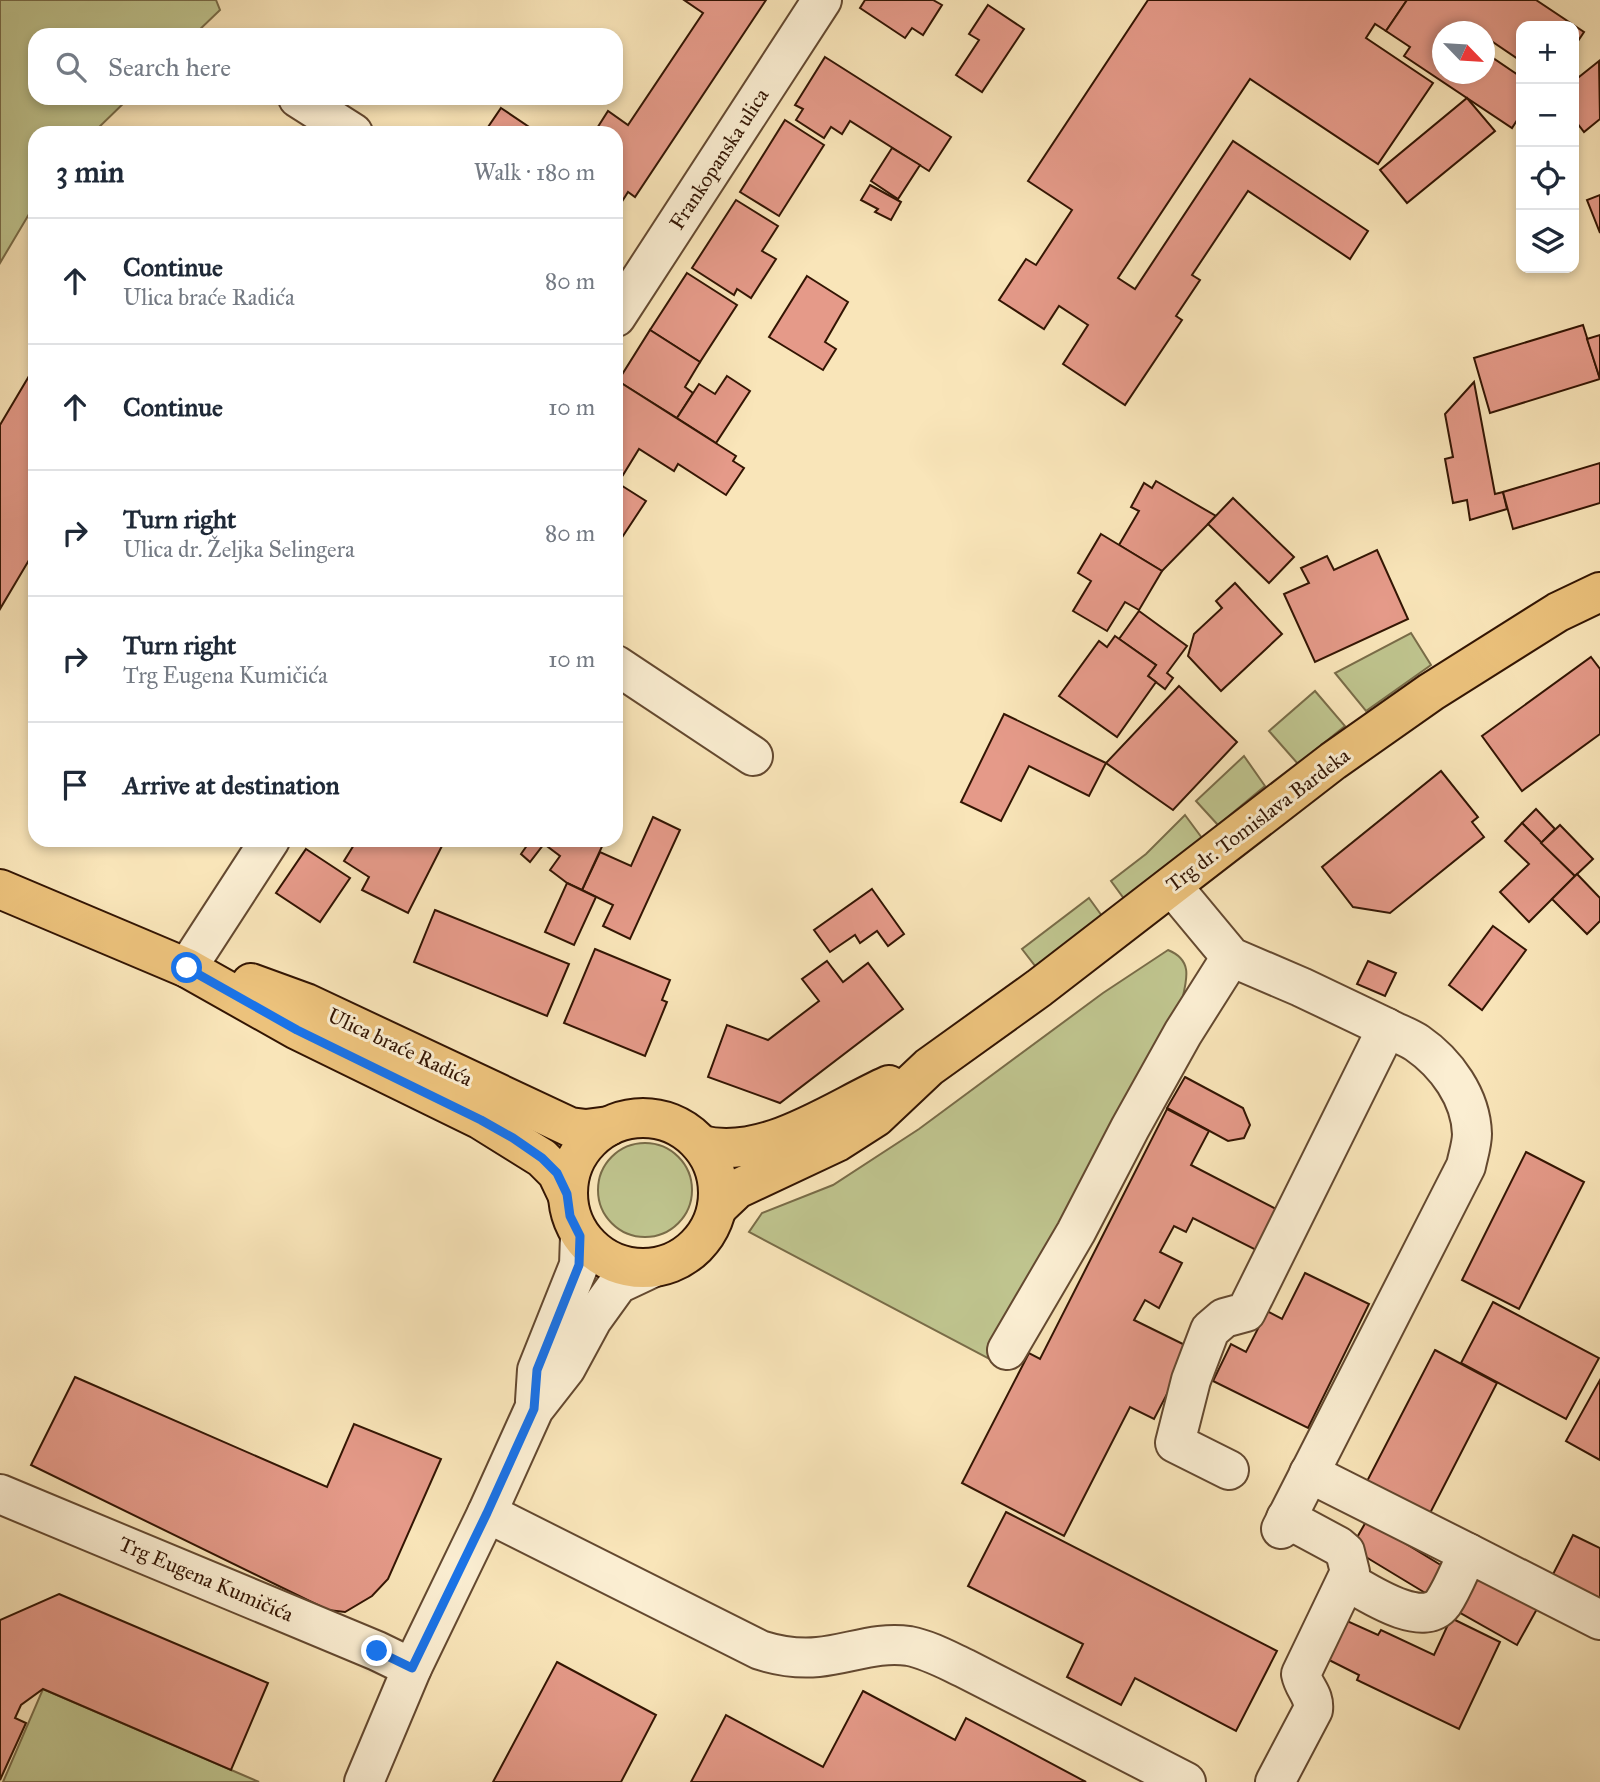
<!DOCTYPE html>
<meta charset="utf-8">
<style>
:root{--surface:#fff;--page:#f2f2f3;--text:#1f2937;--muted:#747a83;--line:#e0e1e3}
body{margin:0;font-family:"IM FELL Great Primer",serif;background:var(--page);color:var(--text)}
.controls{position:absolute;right:21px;top:21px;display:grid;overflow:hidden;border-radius:14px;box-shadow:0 4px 10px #0003}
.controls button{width:63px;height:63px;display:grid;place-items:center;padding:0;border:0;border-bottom:2px solid var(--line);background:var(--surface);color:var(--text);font:35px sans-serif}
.compass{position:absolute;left:1432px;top:21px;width:63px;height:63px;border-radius:50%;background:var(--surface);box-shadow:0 4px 10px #0003;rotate:115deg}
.stop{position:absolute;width:21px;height:21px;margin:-16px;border:5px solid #1a73e8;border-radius:50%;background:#fff}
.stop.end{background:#1a73e8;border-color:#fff;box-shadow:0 2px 7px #0008}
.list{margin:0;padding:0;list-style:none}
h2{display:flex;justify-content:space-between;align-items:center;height:91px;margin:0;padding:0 28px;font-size:30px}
h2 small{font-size:23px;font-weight:400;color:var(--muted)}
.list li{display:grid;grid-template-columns:46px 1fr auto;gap:21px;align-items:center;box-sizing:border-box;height:126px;padding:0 28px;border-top:2px solid var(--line)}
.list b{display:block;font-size:26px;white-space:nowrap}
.list p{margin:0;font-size:23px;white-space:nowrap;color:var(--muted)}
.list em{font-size:23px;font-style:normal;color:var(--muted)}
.icon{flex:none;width:38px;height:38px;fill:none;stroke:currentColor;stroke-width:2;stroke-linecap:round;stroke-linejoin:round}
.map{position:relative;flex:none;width:1600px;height:1782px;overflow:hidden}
.search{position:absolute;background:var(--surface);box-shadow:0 4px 10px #0003;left:28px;top:28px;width:595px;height:77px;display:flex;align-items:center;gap:18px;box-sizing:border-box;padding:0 24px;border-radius:21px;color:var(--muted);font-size:26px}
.panel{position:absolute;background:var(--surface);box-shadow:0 4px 10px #0003;left:28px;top:126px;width:595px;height:721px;border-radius:21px}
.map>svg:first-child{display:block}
.green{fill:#bfc48e;stroke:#796c48;stroke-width:2}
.building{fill:#e59a89;stroke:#331503;stroke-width:2}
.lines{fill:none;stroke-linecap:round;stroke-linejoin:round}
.minor-casing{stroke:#644930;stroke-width:42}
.major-casing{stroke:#331503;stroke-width:42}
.minor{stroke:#fbeed2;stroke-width:38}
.major{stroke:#ecc27c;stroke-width:38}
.route{stroke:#1a73e8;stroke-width:9}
.labels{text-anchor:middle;stroke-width:6;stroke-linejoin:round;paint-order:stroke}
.street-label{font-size:21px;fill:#331503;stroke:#fbeed2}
</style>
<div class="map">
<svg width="1600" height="1782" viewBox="0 0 1600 1782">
<rect width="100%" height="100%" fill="#f9e5b9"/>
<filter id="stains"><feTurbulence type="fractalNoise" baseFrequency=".00286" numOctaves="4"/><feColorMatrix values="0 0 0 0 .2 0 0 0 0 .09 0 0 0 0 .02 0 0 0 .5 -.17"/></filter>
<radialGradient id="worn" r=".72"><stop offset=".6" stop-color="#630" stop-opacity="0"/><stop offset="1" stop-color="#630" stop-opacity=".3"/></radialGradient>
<!-- green -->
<g class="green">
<polygon points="0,0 216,0 220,10 194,35 35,35 35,98 129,98 93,133 35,133 35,204 0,263"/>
<polygon points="1411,633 1431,665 1366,711 1335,673"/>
<polygon points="1315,691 1345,726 1298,764 1269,731"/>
<polygon points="1244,756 1265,786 1218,825 1196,801"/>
<polygon points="1185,815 1202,838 1125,900 1111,881 1146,854"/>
<polygon points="1089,898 1102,916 1036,967 1022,949"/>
<path d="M1168,950C1193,960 1187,979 1182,1000L997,1363L749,1232L762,1213L833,1185L919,1129L1103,993Z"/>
<circle cx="645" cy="1190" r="47"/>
<polygon points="43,1689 259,1782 3,1782"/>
</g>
<!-- building -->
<g class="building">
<polygon points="684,0 766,0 635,197 628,192 616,211 616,133 594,133 608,111 628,125 703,13"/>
<polygon points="865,0 933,0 942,5 923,35 912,28 905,38 860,8"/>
<polygon points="1148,0 1407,0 1386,31 1375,24 1366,38 1433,83 1378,164 1250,79 1118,278 1135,289 1233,141 1368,231 1350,259 1248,191 1192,275 1200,280 1176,316 1182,320 1125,405 1063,364 1088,325 1059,306 1044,329 999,300 1026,259 1036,265 1072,210 1028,181"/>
<polygon points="1407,0 1536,0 1584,32 1574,47 1574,26 1521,26 1521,61 1484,36 1484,32 1478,32 1466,24 1461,32 1442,32 1442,74 1484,74 1484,52 1521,77 1521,114 1512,128 1404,56 1410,47 1386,31"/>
<polygon points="988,5 1024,29 982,92 956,75 979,40 969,34"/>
<polygon points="825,57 951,137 929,171 850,121 842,134 831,127 824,138 796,120 803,109 795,105"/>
<polygon points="1599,61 1600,119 1584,132 1574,119 1574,81"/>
<polygon points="1467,98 1495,131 1407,203 1380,170"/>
<polygon points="501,108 538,133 484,133"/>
<polygon points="785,120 824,145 779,216 740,192"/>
<polygon points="892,148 920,165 898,199 871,181"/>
<polygon points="870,185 901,202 891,220 875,212 878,209 861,200"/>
<polygon points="1600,195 1600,233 1587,200"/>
<polygon points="736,200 778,226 762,251 776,259 751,298 737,289 734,295 692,268"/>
<polygon points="687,273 737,305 700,362 650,330"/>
<polygon points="807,276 848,302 825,342 836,349 823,370 769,337"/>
<polygon points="1583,325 1600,379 1490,413 1474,358"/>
<polygon points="650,330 700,362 685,387 693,393 677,418 618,381"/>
<polygon points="1600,335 1600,379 1587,339"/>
<polygon points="35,366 35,550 0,609 0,425"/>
<polygon points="727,376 750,391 716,443 677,418 699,384 715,394"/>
<polygon points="618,381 736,456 733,461 744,468 726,495 678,464 674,471 639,449 623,475 616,470 616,385"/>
<polygon points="1474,382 1495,494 1503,492 1507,509 1470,520 1467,500 1453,503 1445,459 1453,457 1445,414"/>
<polygon points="1600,463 1600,503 1513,529 1503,492"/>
<polygon points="1156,481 1216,516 1162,571 1119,545 1139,511 1131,507 1144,483 1152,488"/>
<polygon points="616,482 646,501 621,539 616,536"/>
<polygon points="1233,498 1294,557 1269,583 1208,524"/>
<polygon points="1101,534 1162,571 1139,610 1125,602 1107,631 1073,611 1091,581 1078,573"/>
<polygon points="1377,550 1408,619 1315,662 1284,594 1309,583 1301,568 1327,556 1334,570"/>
<polygon points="1235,583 1282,634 1221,691 1188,656 1194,634 1222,608 1216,601"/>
<polygon points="1139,611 1187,646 1167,673 1173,678 1165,689 1148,676 1156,665 1119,639"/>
<polygon points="1115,636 1156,665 1148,676 1156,682 1117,737 1059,696 1099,641 1107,647"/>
<polygon points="1591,657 1600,669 1600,734 1522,791 1482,736"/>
<polygon points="1179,686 1237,742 1173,810 1106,763"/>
<polygon points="1004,714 1106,763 1089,796 1029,766 1001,821 961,802"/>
<polygon points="1441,771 1478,817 1472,822 1484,837 1390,913 1353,907 1322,867"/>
<polygon points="1536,809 1555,829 1541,843 1522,823"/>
<polygon points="653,817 680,830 630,939 603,926 613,905 582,890 600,852 631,866"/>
<polygon points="1522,823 1575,876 1529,922 1500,892 1529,864 1505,841"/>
<polygon points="1560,825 1593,859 1575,876 1541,843"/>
<polygon points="357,840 445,840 408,913 362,890 369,877 344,861"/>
<polygon points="522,840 605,840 582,890 567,883 550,870 560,856 544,844 530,862 521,854 528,844"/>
<polygon points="306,849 350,878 320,922 276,893"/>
<polygon points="1577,874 1600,898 1600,921 1587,934 1552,899"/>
<polygon points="567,883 596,897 574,945 545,932"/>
<polygon points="872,889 904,934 888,946 877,931 860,943 855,935 830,952 814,930"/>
<polygon points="435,910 569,964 547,1016 414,962"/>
<polygon points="1493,926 1526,950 1482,1010 1449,985"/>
<polygon points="595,949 670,980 662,1000 667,1002 645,1056 564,1023"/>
<polygon points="827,961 843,982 868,963 903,1009 780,1103 708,1077 727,1025 768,1040 819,1001 802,979"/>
<polygon points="1368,961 1396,973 1385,996 1357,984"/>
<polygon points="1185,1077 1243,1108 1250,1125 1244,1138 1228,1141 1167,1108"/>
<polygon points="1167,1109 1209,1131 1191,1165 1280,1211 1260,1252 1193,1218 1186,1232 1174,1226 1160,1252 1182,1263 1159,1308 1145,1300 1134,1320 1191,1348 1154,1419 1130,1407 1064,1536 962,1483 1029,1353 1040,1359"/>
<polygon points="1526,1152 1584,1182 1519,1309 1462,1280"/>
<polygon points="1305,1273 1369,1304 1308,1428 1213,1381 1231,1344 1246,1352 1267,1311 1282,1319"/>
<polygon points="1493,1302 1599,1358 1566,1419 1461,1363"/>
<polygon points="1435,1350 1497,1383 1427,1519 1364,1487"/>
<polygon points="75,1377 327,1487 354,1424 441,1459 388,1579 372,1596 345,1612 328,1610 31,1465"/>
<polygon points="1600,1380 1600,1460 1566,1441"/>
<polygon points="1006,1512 1277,1651 1236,1731 1135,1678 1121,1705 1067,1677 1083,1644 968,1586"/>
<polygon points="1367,1520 1444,1567 1427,1594 1351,1548"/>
<polygon points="1573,1535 1600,1548 1600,1613 1547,1586"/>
<polygon points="1477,1576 1537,1609 1517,1645 1457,1611"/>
<polygon points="59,1594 268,1683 231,1770 43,1689 21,1705 15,1718 26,1723 0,1780 0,1620"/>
<polygon points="1451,1618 1500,1642 1459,1729 1357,1680 1359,1675 1327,1659 1345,1620 1378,1635 1381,1630 1434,1655"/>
<polygon points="557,1662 656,1715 621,1782 493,1782"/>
<polygon points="863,1691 955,1740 966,1718 1086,1782 691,1782 726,1715 823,1767"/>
</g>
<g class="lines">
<!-- minor casing -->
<g class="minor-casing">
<g id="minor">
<polyline points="298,98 353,133"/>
<polyline points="616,317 822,0"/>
<polyline points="616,665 753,756"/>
<polyline points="1172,886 1231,957 1301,987 1387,1028 1246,1312 1224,1318 1210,1330 1191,1380 1175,1443 1229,1470"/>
<polyline points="187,968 270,840"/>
<polyline points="1007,1350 1076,1232 1130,1128 1183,1033 1231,957"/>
<polyline points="535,1401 537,1370 579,1265 580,1236"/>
<polyline points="1309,1473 1468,1553"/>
<polyline points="0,1494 377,1651 412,1668"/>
<path d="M487,1513L760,1650C779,1656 798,1659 818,1657C849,1654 878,1641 909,1646C929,1650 947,1660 964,1668L1186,1782"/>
<path d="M1281,1529L1466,1166C1468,1156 1472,1144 1472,1134C1471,1097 1446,1063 1417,1043C1408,1037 1396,1033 1387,1028"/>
<path d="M1347,1581C1368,1593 1423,1630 1443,1603C1453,1588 1460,1569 1468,1553L1600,1620"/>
<polyline points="364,1782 412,1668 487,1513 534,1409 566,1368 592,1320 618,1284 652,1268"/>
<path d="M1275,1782L1313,1710C1315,1695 1304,1689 1301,1674L1350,1572L1345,1552L1338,1546L1286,1518"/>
</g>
</g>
<!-- major casing -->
<g class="major-casing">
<g id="major">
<polyline points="0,889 187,968 297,1030 481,1120 542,1158 557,1173 567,1194"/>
<polyline points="251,983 306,1003 570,1127 586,1129 609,1126"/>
<circle cx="643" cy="1193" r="75"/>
<path d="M701,1145C765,1161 833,1110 889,1085"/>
<polyline points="717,1208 737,1189 837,1142 876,1117 929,1067 1039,988 1333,761 1431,692 1558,612 1600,592"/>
</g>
</g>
<!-- minor -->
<use href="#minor" class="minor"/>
<!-- major -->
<use href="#major" class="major"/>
</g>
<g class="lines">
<!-- route -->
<polyline class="route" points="187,968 297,1030 481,1120 513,1138 542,1158 557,1173 567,1194 570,1216 580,1236 579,1265 537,1370 534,1409 487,1513 412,1668 377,1651"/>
</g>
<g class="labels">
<!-- street labels -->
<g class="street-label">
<text transform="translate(719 159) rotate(-57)" y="7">Frankopanska ulica</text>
<text transform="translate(1258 820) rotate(-37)" y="7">Trg dr. Tomislava Bardeka</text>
<text transform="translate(400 1047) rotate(25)" y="7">Ulica braće Radića</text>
<text transform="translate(206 1579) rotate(23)" y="7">Trg Eugena Kumičića</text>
</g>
</g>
<rect width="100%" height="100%" filter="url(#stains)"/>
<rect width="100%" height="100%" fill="url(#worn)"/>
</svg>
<div class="controls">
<button>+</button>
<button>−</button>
<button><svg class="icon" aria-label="locate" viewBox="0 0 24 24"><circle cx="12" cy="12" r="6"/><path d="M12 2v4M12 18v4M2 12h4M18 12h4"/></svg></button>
<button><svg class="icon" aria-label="layers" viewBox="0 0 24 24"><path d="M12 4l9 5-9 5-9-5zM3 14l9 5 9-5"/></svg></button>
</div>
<svg class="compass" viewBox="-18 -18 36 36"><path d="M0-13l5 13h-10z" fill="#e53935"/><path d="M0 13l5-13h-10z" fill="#747a83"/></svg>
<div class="stop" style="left:187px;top:968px"></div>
<div class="stop end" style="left:377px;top:1651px"></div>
<div class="search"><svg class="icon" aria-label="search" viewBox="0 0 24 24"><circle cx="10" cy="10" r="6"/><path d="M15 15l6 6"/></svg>Search here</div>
<section class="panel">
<h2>3 min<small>Walk · 180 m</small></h2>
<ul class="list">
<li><svg class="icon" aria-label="ahead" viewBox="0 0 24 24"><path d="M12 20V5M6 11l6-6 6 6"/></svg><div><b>Continue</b><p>Ulica braće Radića</p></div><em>80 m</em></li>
<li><svg class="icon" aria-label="ahead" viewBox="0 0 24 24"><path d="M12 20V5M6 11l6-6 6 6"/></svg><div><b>Continue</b></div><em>10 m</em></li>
<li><svg class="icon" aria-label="right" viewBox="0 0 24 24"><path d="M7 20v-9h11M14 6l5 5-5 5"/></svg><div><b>Turn right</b><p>Ulica dr. Željka Selingera</p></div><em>80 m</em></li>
<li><svg class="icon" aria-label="right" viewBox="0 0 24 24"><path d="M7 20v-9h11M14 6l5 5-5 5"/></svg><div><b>Turn right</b><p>Trg Eugena Kumičića</p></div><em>10 m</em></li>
<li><svg class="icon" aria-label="arrive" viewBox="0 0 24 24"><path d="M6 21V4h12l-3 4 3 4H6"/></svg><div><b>Arrive at destination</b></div></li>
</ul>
</section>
</div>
